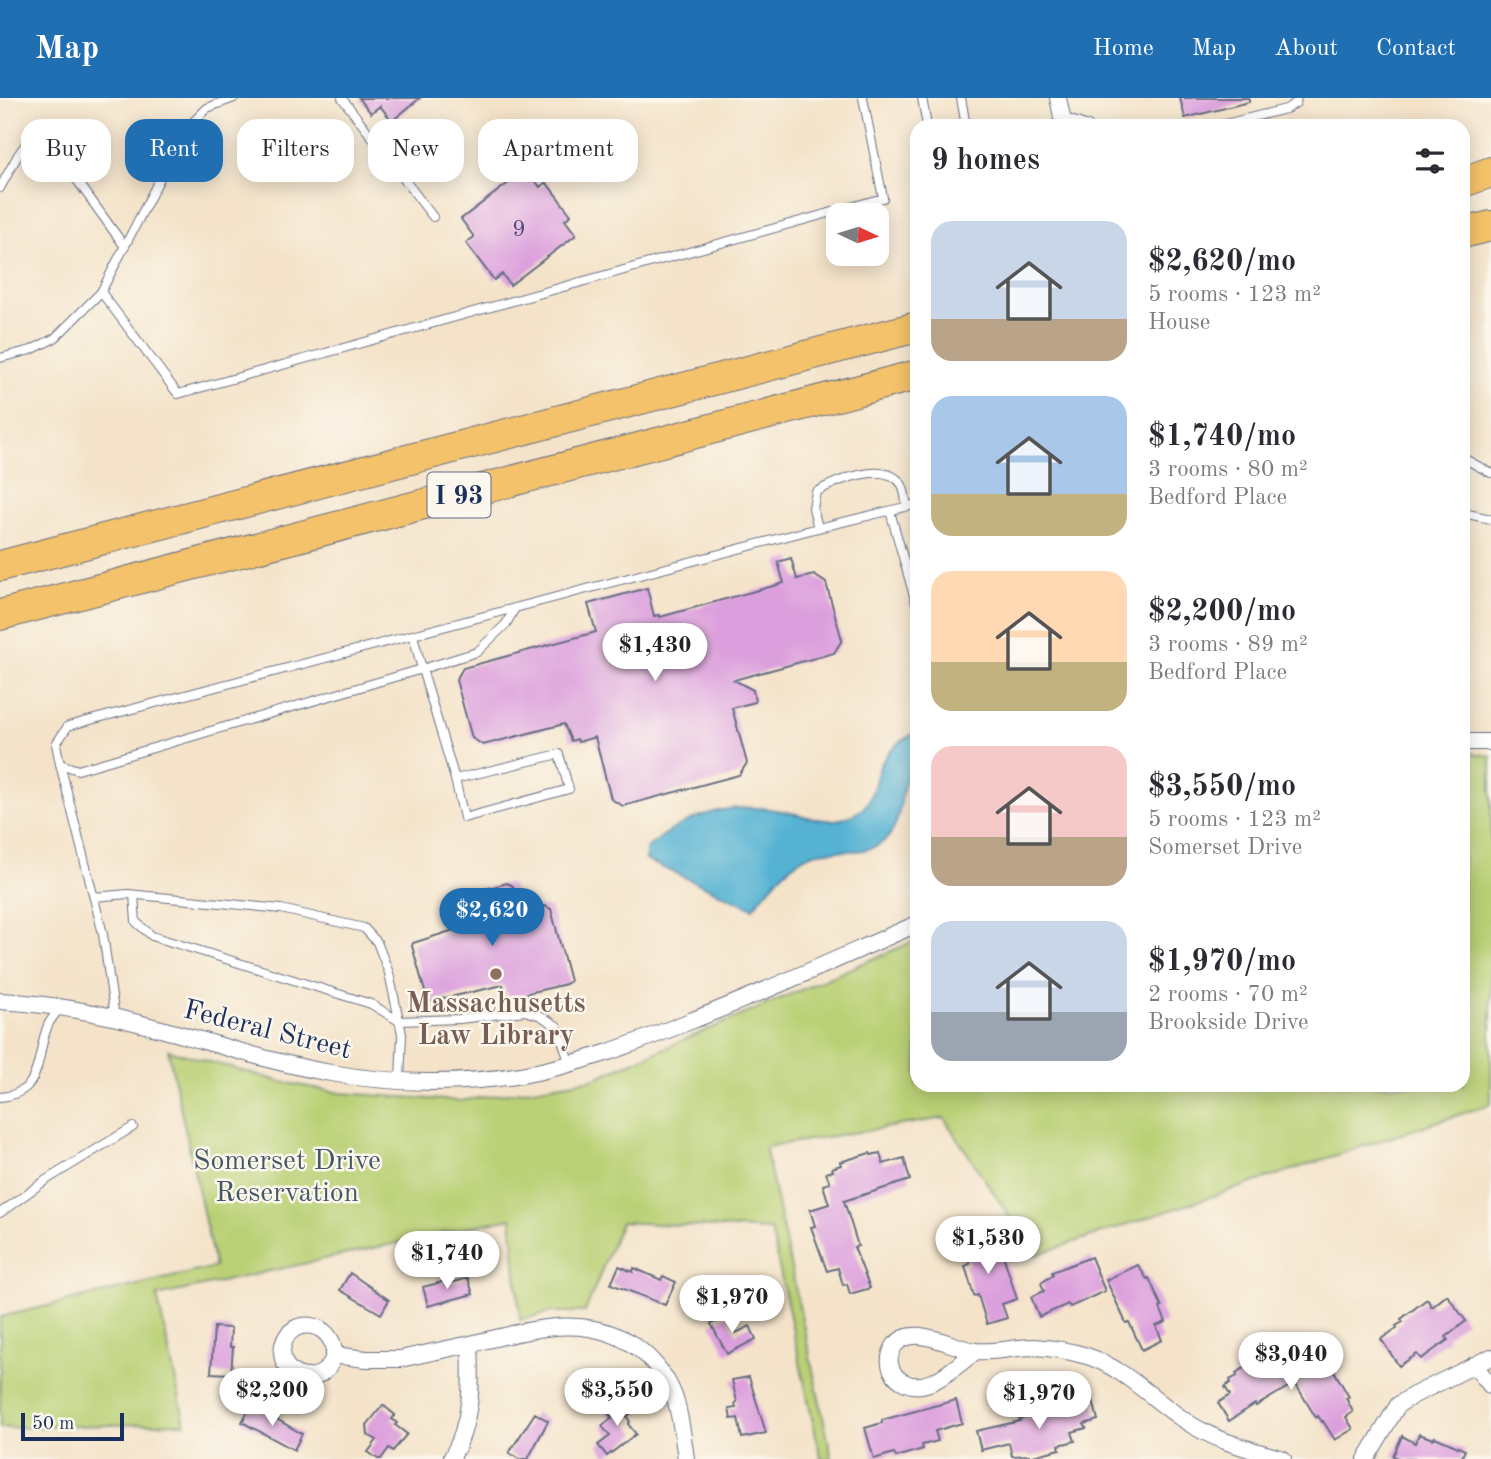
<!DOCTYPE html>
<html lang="en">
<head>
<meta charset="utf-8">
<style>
  body { margin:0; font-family:"Old Standard TT",serif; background:#f7f7f7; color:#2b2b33; height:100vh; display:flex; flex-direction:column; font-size:26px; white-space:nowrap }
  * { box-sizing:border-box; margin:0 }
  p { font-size:23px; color:#7c7c81 }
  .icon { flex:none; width:38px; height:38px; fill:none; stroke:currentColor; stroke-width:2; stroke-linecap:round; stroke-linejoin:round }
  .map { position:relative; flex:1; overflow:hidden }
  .drawer { position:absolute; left:910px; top:21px; width:560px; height:973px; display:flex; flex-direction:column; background:#fff; border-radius:21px; box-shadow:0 4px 18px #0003 }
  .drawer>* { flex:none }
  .top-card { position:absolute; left:21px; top:21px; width:665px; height:63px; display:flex; gap:14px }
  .needle { width:46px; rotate:94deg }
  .buttons { position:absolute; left:826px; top:105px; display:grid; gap:14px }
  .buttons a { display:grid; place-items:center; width:63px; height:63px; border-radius:14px; background:#fff; box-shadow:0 4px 18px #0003; font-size:35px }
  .scale { position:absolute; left:21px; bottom:18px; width:103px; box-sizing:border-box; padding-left:7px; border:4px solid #1b2f5e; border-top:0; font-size:19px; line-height:24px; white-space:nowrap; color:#1b2f5e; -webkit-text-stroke:5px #fbf7ec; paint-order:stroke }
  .price { position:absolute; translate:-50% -60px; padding:0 16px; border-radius:24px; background:#fff; color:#222; font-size:23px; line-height:46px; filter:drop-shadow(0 2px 4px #0008) }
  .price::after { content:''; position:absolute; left:50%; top:42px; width:21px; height:16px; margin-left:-10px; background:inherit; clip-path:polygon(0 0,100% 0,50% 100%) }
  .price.selected { background:#1f6fb2; color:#fff }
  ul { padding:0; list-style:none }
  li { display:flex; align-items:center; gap:21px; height:175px; padding:0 21px }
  li span { display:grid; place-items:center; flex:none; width:196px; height:140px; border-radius:21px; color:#555 }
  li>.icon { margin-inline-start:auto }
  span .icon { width:84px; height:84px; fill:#fffc; stroke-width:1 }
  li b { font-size:30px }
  h2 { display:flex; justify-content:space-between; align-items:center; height:84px; padding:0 21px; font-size:30px }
  .tag { padding:0 24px; border-radius:21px; background:#fff; box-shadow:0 4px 18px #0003; font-size:24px; line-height:63px }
  .tag.selected { background:#1f6fb2; color:#fff }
  header { display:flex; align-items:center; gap:42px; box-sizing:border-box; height:98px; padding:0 35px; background:#1f6fb2; color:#fff }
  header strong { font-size:33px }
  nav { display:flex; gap:38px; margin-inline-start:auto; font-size:24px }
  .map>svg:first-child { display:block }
  .green { fill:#bad074; stroke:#6a8069; stroke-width:2 }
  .water { fill:#55b2d3; stroke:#387098; stroke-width:2 }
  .building { fill:#dc9fdd }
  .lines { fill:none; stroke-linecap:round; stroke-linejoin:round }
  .service-casing { stroke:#676e83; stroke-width:10 }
  .minor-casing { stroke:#676e83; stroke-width:18 }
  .motorway-casing { stroke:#676e83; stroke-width:32 }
  .service { stroke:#fff; stroke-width:8 }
  .minor { stroke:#fff; stroke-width:16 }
  .motorway { stroke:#f4c26a; stroke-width:30 }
  .education-dot { fill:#8d6e63; stroke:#fbf7ec; stroke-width:2.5 }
  .labels { text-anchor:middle; stroke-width:5; stroke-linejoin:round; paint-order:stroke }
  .number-label { font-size:24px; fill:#4b4b7e }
  .shield { fill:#fbf7ec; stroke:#5e6b89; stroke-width:2 }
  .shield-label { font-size:26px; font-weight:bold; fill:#1b2f5e }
  .education-label { font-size:28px; font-weight:bold; fill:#785e54; stroke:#fbf7ec }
  .street-label { font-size:28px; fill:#1b2f5e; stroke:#fbf7ec }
  .park-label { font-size:28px; fill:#435764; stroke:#fbf7ec }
</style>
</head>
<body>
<header>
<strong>Map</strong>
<nav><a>Home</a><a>Map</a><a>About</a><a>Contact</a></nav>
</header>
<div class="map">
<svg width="1491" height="1361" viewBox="0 0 1491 1361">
  <rect width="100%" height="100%" fill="#fbf7ec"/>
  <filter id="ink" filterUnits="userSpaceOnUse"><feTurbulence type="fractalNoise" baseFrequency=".0143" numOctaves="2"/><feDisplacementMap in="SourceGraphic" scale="14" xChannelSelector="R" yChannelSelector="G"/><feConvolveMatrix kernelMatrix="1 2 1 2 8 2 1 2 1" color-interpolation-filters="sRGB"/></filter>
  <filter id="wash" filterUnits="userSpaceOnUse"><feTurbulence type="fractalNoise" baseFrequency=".00686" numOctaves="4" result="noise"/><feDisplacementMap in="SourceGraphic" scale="28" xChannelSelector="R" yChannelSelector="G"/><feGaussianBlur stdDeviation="1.57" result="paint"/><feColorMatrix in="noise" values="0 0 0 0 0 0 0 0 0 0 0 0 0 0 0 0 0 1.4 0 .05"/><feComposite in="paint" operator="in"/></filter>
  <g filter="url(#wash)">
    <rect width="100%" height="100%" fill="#f4e3c9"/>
    <path class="green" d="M1470 655 1491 658V1006L1035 1157 944 1020 765 1049 832 1361H821L771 1132 621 1124 585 1214H551L520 1222 511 1120 157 1198 185 1325 0 1330V1219L215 1169 168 952 282 984 340 995 460 1003 593 981 917 842V987H1463V656Z"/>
    <path class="water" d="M917 634V660C896 681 907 724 884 743 862 761 834 747 811 756 786 766 770 790 753 810L646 762V751C690 713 735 702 791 715 806 718 830 726 845 720 873 711 871 695 879 671 886 653 901 642 917 634Z"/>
    <g id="blocks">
      <path class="building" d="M359 0H420L392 23 380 8 371 15Z
        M1180 0H1249V4L1185 20Z
        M527 71 540 89 546 84 571 117 565 122 576 137 510 187 502 176 494 182 466 145 474 139 461 121Z
        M791 460 797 481 814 477 826 485 842 542 834 555 734 582 753 592 755 604 732 610 747 665 739 677 623 708 611 701 595 639 578 644 577 641 571 643 564 626 483 647 472 640 456 582 463 570 596 534 588 506 647 490 654 518 659 517 660 519 784 485 778 464Z
        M507 785 513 788 519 814 545 808 551 811 570 883 566 886 512 899 507 897 503 887 428 904 412 848 413 845 457 831 449 801Z
        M870 1055 871 1057 880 1055 883 1066 904 1060 910 1082 844 1103 858 1148 854 1149 870 1190 850 1196 847 1186 843 1187 838 1170 827 1173 811 1129 815 1128 810 1112 829 1106 823 1087 830 1085 826 1075 833 1073 832 1070 841 1067 840 1064Z
        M981 1133 985 1144 994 1141 1001 1157H1003L1017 1201 1002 1206 1007 1220 987 1226 978 1197 974 1198 965 1168 970 1166 961 1139Z
        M1091 1159 1105 1193 1070 1209 1068 1206 1039 1219 1031 1199 1044 1193 1041 1185 1053 1177 1052 1174Z
        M1138 1167 1147 1181 1149 1180 1162 1209 1160 1210 1166 1224 1156 1228 1162 1242 1142 1252 1129 1224 1126 1225 1106 1182Z
        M619 1168 633 1174 634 1170 661 1182 663 1178 676 1184 665 1207 611 1186Z
        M350 1175 389 1202 381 1216 340 1192Z
        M468 1180 473 1196 428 1208 423 1189 450 1182 451 1185Z
        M1447 1197 1466 1223 1446 1239 1448 1242 1421 1261 1417 1256 1399 1268 1381 1241 1397 1230 1396 1228 1403 1224 1401 1221 1427 1201 1432 1209Z
        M727 1218 736 1235 750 1228 756 1241 727 1256 711 1226Z
        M214 1229 231 1230 230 1249H233L231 1276 211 1275Z
        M1272 1256 1281 1272 1287 1268 1292 1277 1320 1260 1330 1273 1333 1271 1349 1299 1346 1300 1353 1314 1346 1319 1353 1331 1335 1342 1323 1323 1322 1324 1318 1318 1316 1320 1295 1285 1256 1308 1255 1306 1229 1323 1218 1305 1230 1297 1225 1289 1231 1284 1230 1282 1237 1278 1236 1275 1263 1259 1265 1261Z
        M749 1279 766 1335 742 1340 738 1320 731 1321 729 1311 736 1310 735 1305 737 1304 732 1282Z
        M615 1301 620 1306 622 1304 631 1315 627 1319 630 1324 628 1326 636 1336 607 1358 598 1347 610 1338 602 1328 612 1320 604 1310Z
        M956 1302 962 1325 935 1333 938 1343 922 1347 923 1351 896 1359 894 1355 874 1361 865 1330 882 1325V1322Z
        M1093 1302 1098 1322 1084 1326 1086 1330 1072 1334 1075 1343 1059 1347 1060 1351 1029 1359V1357L1012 1358 1009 1345 981 1352 976 1333 1020 1323 1019 1321 1051 1313 1052 1316 1079 1309 1078 1306Z
        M383 1307 395 1317 392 1321 397 1325 395 1327 407 1336 393 1353 389 1350 381 1361H378L368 1354 377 1342 368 1337 367 1327Z
        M250 1309 259 1314 261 1312 302 1336 294 1352 242 1324Z
        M535 1315 548 1323 528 1361H519L509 1355Z
        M1419 1336 1433 1341 1435 1339 1465 1352 1461 1361H1400L1393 1358 1402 1338 1415 1345Z"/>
    </g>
  </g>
  <g filter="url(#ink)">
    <use href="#blocks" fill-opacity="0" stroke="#676e83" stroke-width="2"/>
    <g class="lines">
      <defs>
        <path id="service" d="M342 0 433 119
          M922 0 927 28
          M961 0 966 28
          M1053 28 1062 19 1088 28
          M1217 28 1286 11 1296 5 1297 0
          M0 90 18 57 33 35 51 46 125 149
          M101 194 178 296 883 100 863 0
          M0 260 31 252 55 240 101 194 185 32 207 10 234 0
          M1463 360 1491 375
          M890 413 917 509
          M1463 415 1491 421
          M818 430 813 410 816 394C836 383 886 361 902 387 905 392 905 402 907 408
          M413 537 422 571 477 554 506 526 515 510
          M60 666 103 836 115 920
          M455 681 464 720 569 691 559 656 455 681 422 571 78 672 60 666 56 646 68 628 818 430 917 406
          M134 797 136 824 152 838 371 906 399 923 460 921 525 913 541 918 557 928 570 966
          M94 799 128 796 281 811 364 830 377 844 389 875 402 936 400 982
          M0 999C45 995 35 958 48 927 51 921 57 914 61 909
          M0 1115 46 1082 133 1029"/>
        <path id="minor" d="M1058 0 1062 19
          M1463 644H1491
          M0 903C53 906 106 916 157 930 215 945 272 965 331 975 392 986 460 987 521 977 579 967 633 946 688 924 765 894 841 859 917 826
          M976 1253C957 1267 927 1299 902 1283 896 1280 891 1273 890 1266 889 1260 891 1252 895 1247 915 1224 953 1251 976 1253 995 1255 1015 1249 1034 1249 1052 1250 1070 1253 1087 1258 1124 1270 1152 1301 1184 1322 1214 1343 1249 1351 1283 1361
          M334 1257C325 1293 275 1281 283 1247 291 1216 335 1224 334 1257L366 1261H400L470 1246
          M1474 1267 1491 1288
          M451 1361C472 1325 472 1286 470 1246 528 1233 587 1212 639 1251 654 1263 667 1280 674 1298 681 1318 683 1340 686 1361
          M1366 1361 1398 1307 1412 1298 1491 1259"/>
        <path id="motorway" d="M1463 84 1491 74
          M1463 135 1491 128
          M0 468 917 229
          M0 517 917 277"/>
      </defs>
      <use href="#service" class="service-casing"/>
      <use href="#minor" class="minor-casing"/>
      <use href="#motorway" class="motorway-casing"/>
      <use href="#service" class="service"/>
      <use href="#minor" class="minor"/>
      <use href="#motorway" class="motorway"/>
    </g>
  </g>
  <circle class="education-dot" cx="496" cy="876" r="7"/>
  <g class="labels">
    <g class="number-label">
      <text x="519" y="138">9</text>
    </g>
    <rect class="shield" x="427.5" y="374.5" width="63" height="45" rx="5"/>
    <g class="shield-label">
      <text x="459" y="406">I 93</text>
    </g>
    <g class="education-label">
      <text x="496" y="914">Massachusetts<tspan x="496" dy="32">Law Library</tspan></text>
    </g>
    <g class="street-label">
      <text transform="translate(268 930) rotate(14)" y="10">Federal Street</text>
    </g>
    <g class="park-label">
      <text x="287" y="1071">Somerset Drive<tspan x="287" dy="32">Reservation</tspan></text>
    </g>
  </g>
</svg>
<div class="buttons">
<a><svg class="needle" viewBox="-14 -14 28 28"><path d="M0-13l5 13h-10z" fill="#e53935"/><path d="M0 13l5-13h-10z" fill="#7c7c81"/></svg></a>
</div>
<div class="scale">50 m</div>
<b class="price" style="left:655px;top:585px">$1,430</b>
<b class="price selected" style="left:492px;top:850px">$2,620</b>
<b class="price" style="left:988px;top:1178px">$1,530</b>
<b class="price" style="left:447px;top:1193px">$1,740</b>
<b class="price" style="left:732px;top:1237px">$1,970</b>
<b class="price" style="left:1291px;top:1294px">$3,040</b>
<b class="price" style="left:272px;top:1330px">$2,200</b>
<b class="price" style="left:617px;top:1330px">$3,550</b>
<b class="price" style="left:1039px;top:1333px">$1,970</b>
<div class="top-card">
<a class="tag">Buy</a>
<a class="tag selected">Rent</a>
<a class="tag">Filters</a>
<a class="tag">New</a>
<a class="tag">Apartment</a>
</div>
<section class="drawer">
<h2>9 homes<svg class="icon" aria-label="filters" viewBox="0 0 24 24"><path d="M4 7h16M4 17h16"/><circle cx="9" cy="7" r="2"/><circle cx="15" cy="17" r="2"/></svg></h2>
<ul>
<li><span style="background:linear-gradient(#c9d6e8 70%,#b9a48a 0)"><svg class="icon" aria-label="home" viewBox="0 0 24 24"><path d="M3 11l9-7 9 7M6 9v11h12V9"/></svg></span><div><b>$2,620/mo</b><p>5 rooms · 123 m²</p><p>House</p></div></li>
<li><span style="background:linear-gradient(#a9c7e8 70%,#c2b280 0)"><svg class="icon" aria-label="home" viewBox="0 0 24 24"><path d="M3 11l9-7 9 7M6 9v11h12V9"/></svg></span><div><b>$1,740/mo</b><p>3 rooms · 80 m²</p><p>Bedford Place</p></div></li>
<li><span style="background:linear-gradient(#ffd9b3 65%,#c2b280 0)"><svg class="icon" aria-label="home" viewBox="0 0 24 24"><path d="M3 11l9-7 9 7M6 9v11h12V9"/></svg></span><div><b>$2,200/mo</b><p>3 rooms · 89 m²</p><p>Bedford Place</p></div></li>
<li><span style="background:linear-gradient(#f6c9c9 65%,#b9a48a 0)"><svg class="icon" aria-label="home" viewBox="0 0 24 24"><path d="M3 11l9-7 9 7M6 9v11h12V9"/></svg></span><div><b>$3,550/mo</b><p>5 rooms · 123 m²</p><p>Somerset Drive</p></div></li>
<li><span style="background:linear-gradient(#c9d6e8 65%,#9aa5b1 0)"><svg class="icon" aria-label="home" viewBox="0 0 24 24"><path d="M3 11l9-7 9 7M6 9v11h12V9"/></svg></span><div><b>$1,970/mo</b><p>2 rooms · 70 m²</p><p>Brookside Drive</p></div></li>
</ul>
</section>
</div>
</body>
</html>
